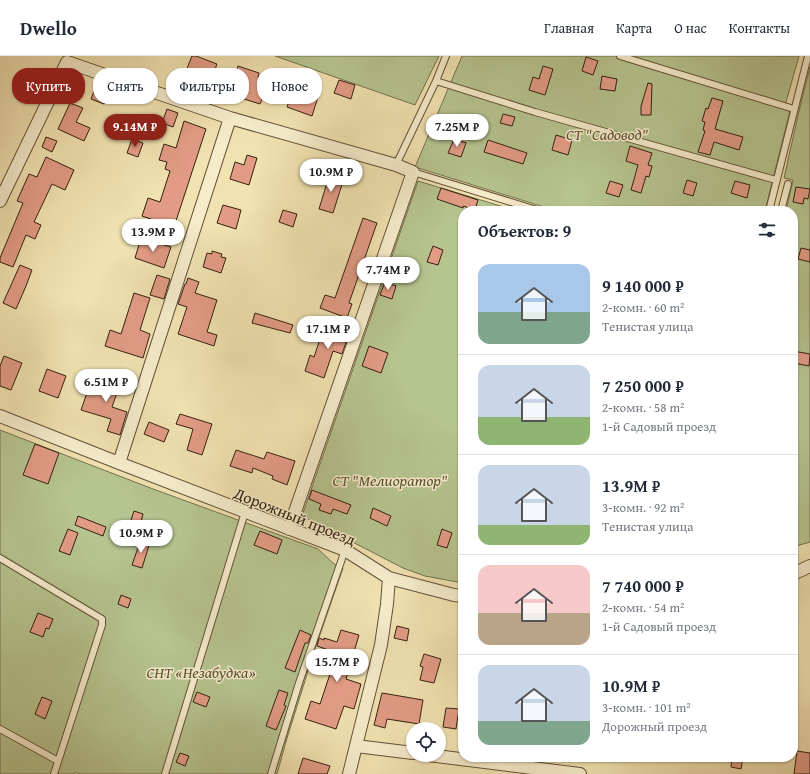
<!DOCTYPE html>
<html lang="ru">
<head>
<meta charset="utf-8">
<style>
  body { margin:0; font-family:"Gentium Book Plus",serif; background:#f2f2f3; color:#1f2937; height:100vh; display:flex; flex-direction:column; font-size:15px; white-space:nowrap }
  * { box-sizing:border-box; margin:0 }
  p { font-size:13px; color:#747a83 }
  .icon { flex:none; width:22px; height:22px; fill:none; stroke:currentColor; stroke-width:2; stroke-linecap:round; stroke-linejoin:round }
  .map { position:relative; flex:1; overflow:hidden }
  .details { position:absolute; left:458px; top:150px; width:340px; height:556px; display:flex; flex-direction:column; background:#fff; border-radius:16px; box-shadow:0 1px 3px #0004 }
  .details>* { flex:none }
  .banner { position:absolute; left:12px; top:12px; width:380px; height:36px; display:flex; gap:8px }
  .fabs { position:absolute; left:406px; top:666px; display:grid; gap:8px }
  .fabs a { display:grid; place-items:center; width:40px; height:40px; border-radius:50%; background:#fff; box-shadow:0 1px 3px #0004; font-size:20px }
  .price { position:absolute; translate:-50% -34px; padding:0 9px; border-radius:14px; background:#fff; color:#222; font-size:13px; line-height:26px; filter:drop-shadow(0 1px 2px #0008) }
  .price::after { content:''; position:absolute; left:50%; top:24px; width:12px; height:9px; margin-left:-6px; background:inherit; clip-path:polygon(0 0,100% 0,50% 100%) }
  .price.active { background:#8f2418; color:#fff }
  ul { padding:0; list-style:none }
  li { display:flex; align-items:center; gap:12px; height:100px; padding:0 20px }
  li+li { border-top:1px solid #e0e1e3 }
  li span { display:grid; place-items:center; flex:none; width:112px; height:80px; border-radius:12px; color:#555 }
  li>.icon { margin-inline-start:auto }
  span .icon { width:48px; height:48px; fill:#fffc; stroke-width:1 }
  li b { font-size:17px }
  h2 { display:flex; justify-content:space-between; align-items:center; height:48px; padding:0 20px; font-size:17px }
  .chip { padding:0 14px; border-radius:16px; background:#fff; box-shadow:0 1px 3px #0004; font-size:14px; line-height:36px }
  .chip.active { background:#8f2418; color:#fff }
  header { display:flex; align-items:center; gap:24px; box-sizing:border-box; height:56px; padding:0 20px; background:#fff; border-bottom:1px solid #e0e1e3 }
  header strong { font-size:19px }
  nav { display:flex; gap:22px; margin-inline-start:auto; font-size:14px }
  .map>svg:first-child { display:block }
  .green { fill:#b6c48f; stroke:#75724e }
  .building { fill:#e29c85; stroke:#34210e }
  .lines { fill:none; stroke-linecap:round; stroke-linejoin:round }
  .service-casing { stroke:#635137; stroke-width:8 }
  .minor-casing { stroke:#635137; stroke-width:14 }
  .service { stroke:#f6eccc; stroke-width:6 }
  .minor { stroke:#f6eccc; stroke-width:12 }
  .labels { text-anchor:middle; stroke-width:3; stroke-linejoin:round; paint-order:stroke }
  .park-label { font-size:16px; font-style:italic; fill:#5b5235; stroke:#f6eccc }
  .street-label { font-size:16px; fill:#34210e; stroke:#f6eccc }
</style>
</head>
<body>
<header>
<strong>Dwello</strong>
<nav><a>Главная</a><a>Карта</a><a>О нас</a><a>Контакты</a></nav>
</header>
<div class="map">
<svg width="810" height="718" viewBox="0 0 810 718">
  <rect width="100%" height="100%" fill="#f1e2b1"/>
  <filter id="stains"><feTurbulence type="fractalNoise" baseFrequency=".005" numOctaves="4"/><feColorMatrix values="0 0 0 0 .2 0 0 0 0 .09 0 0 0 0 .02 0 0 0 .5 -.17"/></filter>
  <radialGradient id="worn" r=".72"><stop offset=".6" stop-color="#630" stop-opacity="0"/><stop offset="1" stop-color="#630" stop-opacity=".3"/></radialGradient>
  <path class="green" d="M275 0H439L415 49Z
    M462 0H799L786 46 783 53 790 55 765 155H557L415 111Z
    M810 11V486L793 491V155H786L793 124 784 122 799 55Z
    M418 125 517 155H463V527L425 520 403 512 302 460Z
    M0 374 153 433 318 493 334 508 343 512 315 593 287 682 277 718H80L75 716 74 718H0Z"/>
  <path class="building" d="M192 0H196L217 8 207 35 194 29 196 24 188 21 186 15Z
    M586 1 598 5 593 19 582 15Z
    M238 10 259 17 258 22 293 35 294 32 318 41 312 60 287 51 289 46 264 38 260 48 228 38Z
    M543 10 553 13 545 39 529 34 533 21 539 23Z
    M602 20 617 23 615 35 600 33Z
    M339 24 355 29 351 43 334 37Z
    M648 27 652 28 651 59H641V50Z
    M96 30 109 35 104 48 91 43Z
    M712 42 723 45 715 73 743 81 739 94 714 86 710 99 698 96 705 75 703 74 705 66 702 65 706 52 708 53Z
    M70 47 83 52 76 66 90 72 84 85 58 73Z
    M167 53 178 57 173 71 162 67Z
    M503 58 515 61 512 70 500 67Z
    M184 65 206 73 174 171 142 160 148 142 160 146 170 115 165 113 167 106 159 104 164 88 176 92Z
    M441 68 450 71 446 82 437 78Z
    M556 79 572 84 568 99 552 94Z
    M46 81 57 85 52 96 42 91Z
    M132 83 143 87 138 101 127 97Z
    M454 83 466 87 461 101 448 97Z
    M488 84 527 97 523 108 484 96Z
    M630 90 652 97 648 109 652 110 649 121 646 120 641 137 631 134 638 109 626 105Z
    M247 99 257 102 249 129 230 123 235 106 244 109Z
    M46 101 74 114 65 134 52 128 34 166 41 169 35 183 26 179 13 211 0 206V202L23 147 17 145 29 118 37 121Z
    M330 117 344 122 333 157 319 153Z
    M687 124 697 127 693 140 683 137Z
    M610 125 623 129 619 141 606 137Z
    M735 125 750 129 747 142 731 137Z
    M796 131 810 133 808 143 804 142 803 148 793 146Z
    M441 132 478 144 475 154 463 150V152L437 143Z
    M223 149 241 154 236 173 217 167Z
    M283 154 297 158 293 171 279 166Z
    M363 162 377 167 349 247 352 248 347 262 320 252 325 239 335 242Z
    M141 182 171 191 164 212 135 202Z
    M433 190 443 194 438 209 427 206Z
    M801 192 810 194V206L798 203Z
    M212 195 222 198 221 201 226 202 221 217 203 211 207 197 212 198Z
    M20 209 32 214 26 230 16 253 3 247Z
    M157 219 170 223 164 243 150 239Z
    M188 222 199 226 195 237 217 244 207 276 217 279 214 290 178 278 187 251 178 248 185 228H186Z
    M385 226 396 230 392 243 380 239Z
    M134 237 150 242 140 274 150 278 143 302 105 290 110 274 121 278Z
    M255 257 293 269 290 277 252 267Z
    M339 265 352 269 342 298 333 295 324 322 305 315 310 299 314 301 322 277 333 281Z
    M369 290 388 297 381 317 362 310Z
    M793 295 810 298 809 310 793 307Z
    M4 300 22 307 11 334 0 330V310Z
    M47 313 66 320 58 342 39 335Z
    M108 318 122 322 112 351 127 356 120 379 107 375 111 363 81 354 88 334 93 336 96 325 104 328Z
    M180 358 212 368 202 399 187 394 193 373 176 368Z
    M149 366 169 374 164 386 144 378Z
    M35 388 59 397 48 428 23 419Z
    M236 394 264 403 267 396 295 405 287 429 272 423 273 420 253 412 252 417 230 410Z
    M312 434 351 449 347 458 333 453 331 458 319 454 321 448 309 443Z
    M373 452 391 460 387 470 370 462Z
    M134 455 143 458 141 466 154 471 151 480 128 473Z
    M78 460 106 471 103 480 75 469Z
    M68 473 78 477 70 499 59 495Z
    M442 473 452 477 447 492 437 489Z
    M260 475 282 484 277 498 254 489Z
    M141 483 150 486 142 512 132 509Z
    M121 539 131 543 128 552 118 548Z
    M38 557 53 563 49 573 46 572 43 581 30 576Z
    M397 570 409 573 407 585 394 582Z
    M300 574 311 579 308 587H305L295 616 285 612Z
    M341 574 359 579 346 623 361 628 354 653 344 650 336 673 305 663 311 645 320 648 337 597 317 590 319 582 324 584V582L337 586Z
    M424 598 441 603 434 627 420 624 423 611 420 610Z
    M279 634 288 637 284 649 286 650 276 674 266 670Z
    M197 636 210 641 206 651 193 646Z
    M382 637 423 644 419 668 387 663 385 672 374 669Z
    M42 641 52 645 45 663 35 658Z
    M446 652 459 653 456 673 443 671Z
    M797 695 810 697V718H794Z
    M180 697 189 700 185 710 176 706Z
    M732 701H743L741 713 731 711Z
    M303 702 330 710 327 718H298Z"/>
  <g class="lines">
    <defs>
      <path id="service" d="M620 0 794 53
        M436 25 535 56 776 124
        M396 109 436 25 446 0
        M413 116 540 155
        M769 155 808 0
        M781 155 788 128
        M0 502 102 563V569L54 718
        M0 673 58 705
        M165 718 245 456
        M271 718 299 627 345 494"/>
      <path id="minor" d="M0 145 67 6 230 62 396 109 413 116 289 473
        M0 360 119 407 345 494 389 522 387 548 381 589 349 718
        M119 407 230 62
        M793 518 810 510
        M389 522 454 539 463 540
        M356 690 413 697
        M428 699 580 718"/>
    </defs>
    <use href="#service" class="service-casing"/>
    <use href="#minor" class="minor-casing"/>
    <use href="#service" class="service"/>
    <use href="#minor" class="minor"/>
  </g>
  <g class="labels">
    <g class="park-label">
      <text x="607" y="84">СТ "Садовод"</text>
      <text x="390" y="430">СТ "Мелиоратор"</text>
      <text x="201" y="622">СНТ «Незабудка»</text>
    </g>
    <g class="street-label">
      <text transform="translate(295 460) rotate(22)" y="6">Дорожный проезд</text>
    </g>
  </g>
  <rect width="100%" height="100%" filter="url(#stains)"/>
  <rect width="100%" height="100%" fill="url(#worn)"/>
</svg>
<div class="fabs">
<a><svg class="icon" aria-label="locate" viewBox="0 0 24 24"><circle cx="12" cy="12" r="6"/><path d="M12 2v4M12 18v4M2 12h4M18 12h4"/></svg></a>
</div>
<b class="price active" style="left:135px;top:92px">9.14M ₽</b>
<b class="price" style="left:457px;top:92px">7.25M ₽</b>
<b class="price" style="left:331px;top:137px">10.9M ₽</b>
<b class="price" style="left:153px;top:197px">13.9M ₽</b>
<b class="price" style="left:388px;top:235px">7.74M ₽</b>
<b class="price" style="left:328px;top:294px">17.1M ₽</b>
<b class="price" style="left:106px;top:347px">6.51M ₽</b>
<b class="price" style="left:141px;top:498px">10.9M ₽</b>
<b class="price" style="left:337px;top:627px">15.7M ₽</b>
<div class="banner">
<a class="chip active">Купить</a>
<a class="chip">Снять</a>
<a class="chip">Фильтры</a>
<a class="chip">Новое</a>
</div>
<section class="details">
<h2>Объектов: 9<svg class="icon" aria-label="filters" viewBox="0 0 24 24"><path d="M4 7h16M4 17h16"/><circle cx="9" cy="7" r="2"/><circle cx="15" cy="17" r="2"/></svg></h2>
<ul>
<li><span style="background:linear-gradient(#a9c7e8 60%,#7fa58c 0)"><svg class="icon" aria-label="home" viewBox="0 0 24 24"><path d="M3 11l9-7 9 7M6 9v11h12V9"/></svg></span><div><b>9 140 000 ₽</b><p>2-комн. · 60 m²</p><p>Тенистая улица</p></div></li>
<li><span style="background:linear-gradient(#c9d6e8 65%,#8fb573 0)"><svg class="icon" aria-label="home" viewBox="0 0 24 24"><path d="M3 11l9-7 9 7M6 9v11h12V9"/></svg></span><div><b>7 250 000 ₽</b><p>2-комн. · 58 m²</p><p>1-й Садовый проезд</p></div></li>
<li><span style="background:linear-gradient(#c9d6e8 75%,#8fb573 0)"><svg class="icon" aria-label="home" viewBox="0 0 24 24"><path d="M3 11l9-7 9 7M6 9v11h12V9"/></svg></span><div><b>13.9M ₽</b><p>3-комн. · 92 m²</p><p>Тенистая улица</p></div></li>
<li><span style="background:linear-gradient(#f6c9c9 60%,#b9a48a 0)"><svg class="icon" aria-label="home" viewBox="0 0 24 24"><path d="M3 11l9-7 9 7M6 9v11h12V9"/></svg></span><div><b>7 740 000 ₽</b><p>2-комн. · 54 m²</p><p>1-й Садовый проезд</p></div></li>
<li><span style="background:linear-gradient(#c9d6e8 70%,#7fa58c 0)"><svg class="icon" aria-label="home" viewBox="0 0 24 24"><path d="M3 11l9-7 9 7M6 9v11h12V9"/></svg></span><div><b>10.9M ₽</b><p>3-комн. · 101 m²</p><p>Дорожный проезд</p></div></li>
</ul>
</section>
</div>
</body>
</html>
